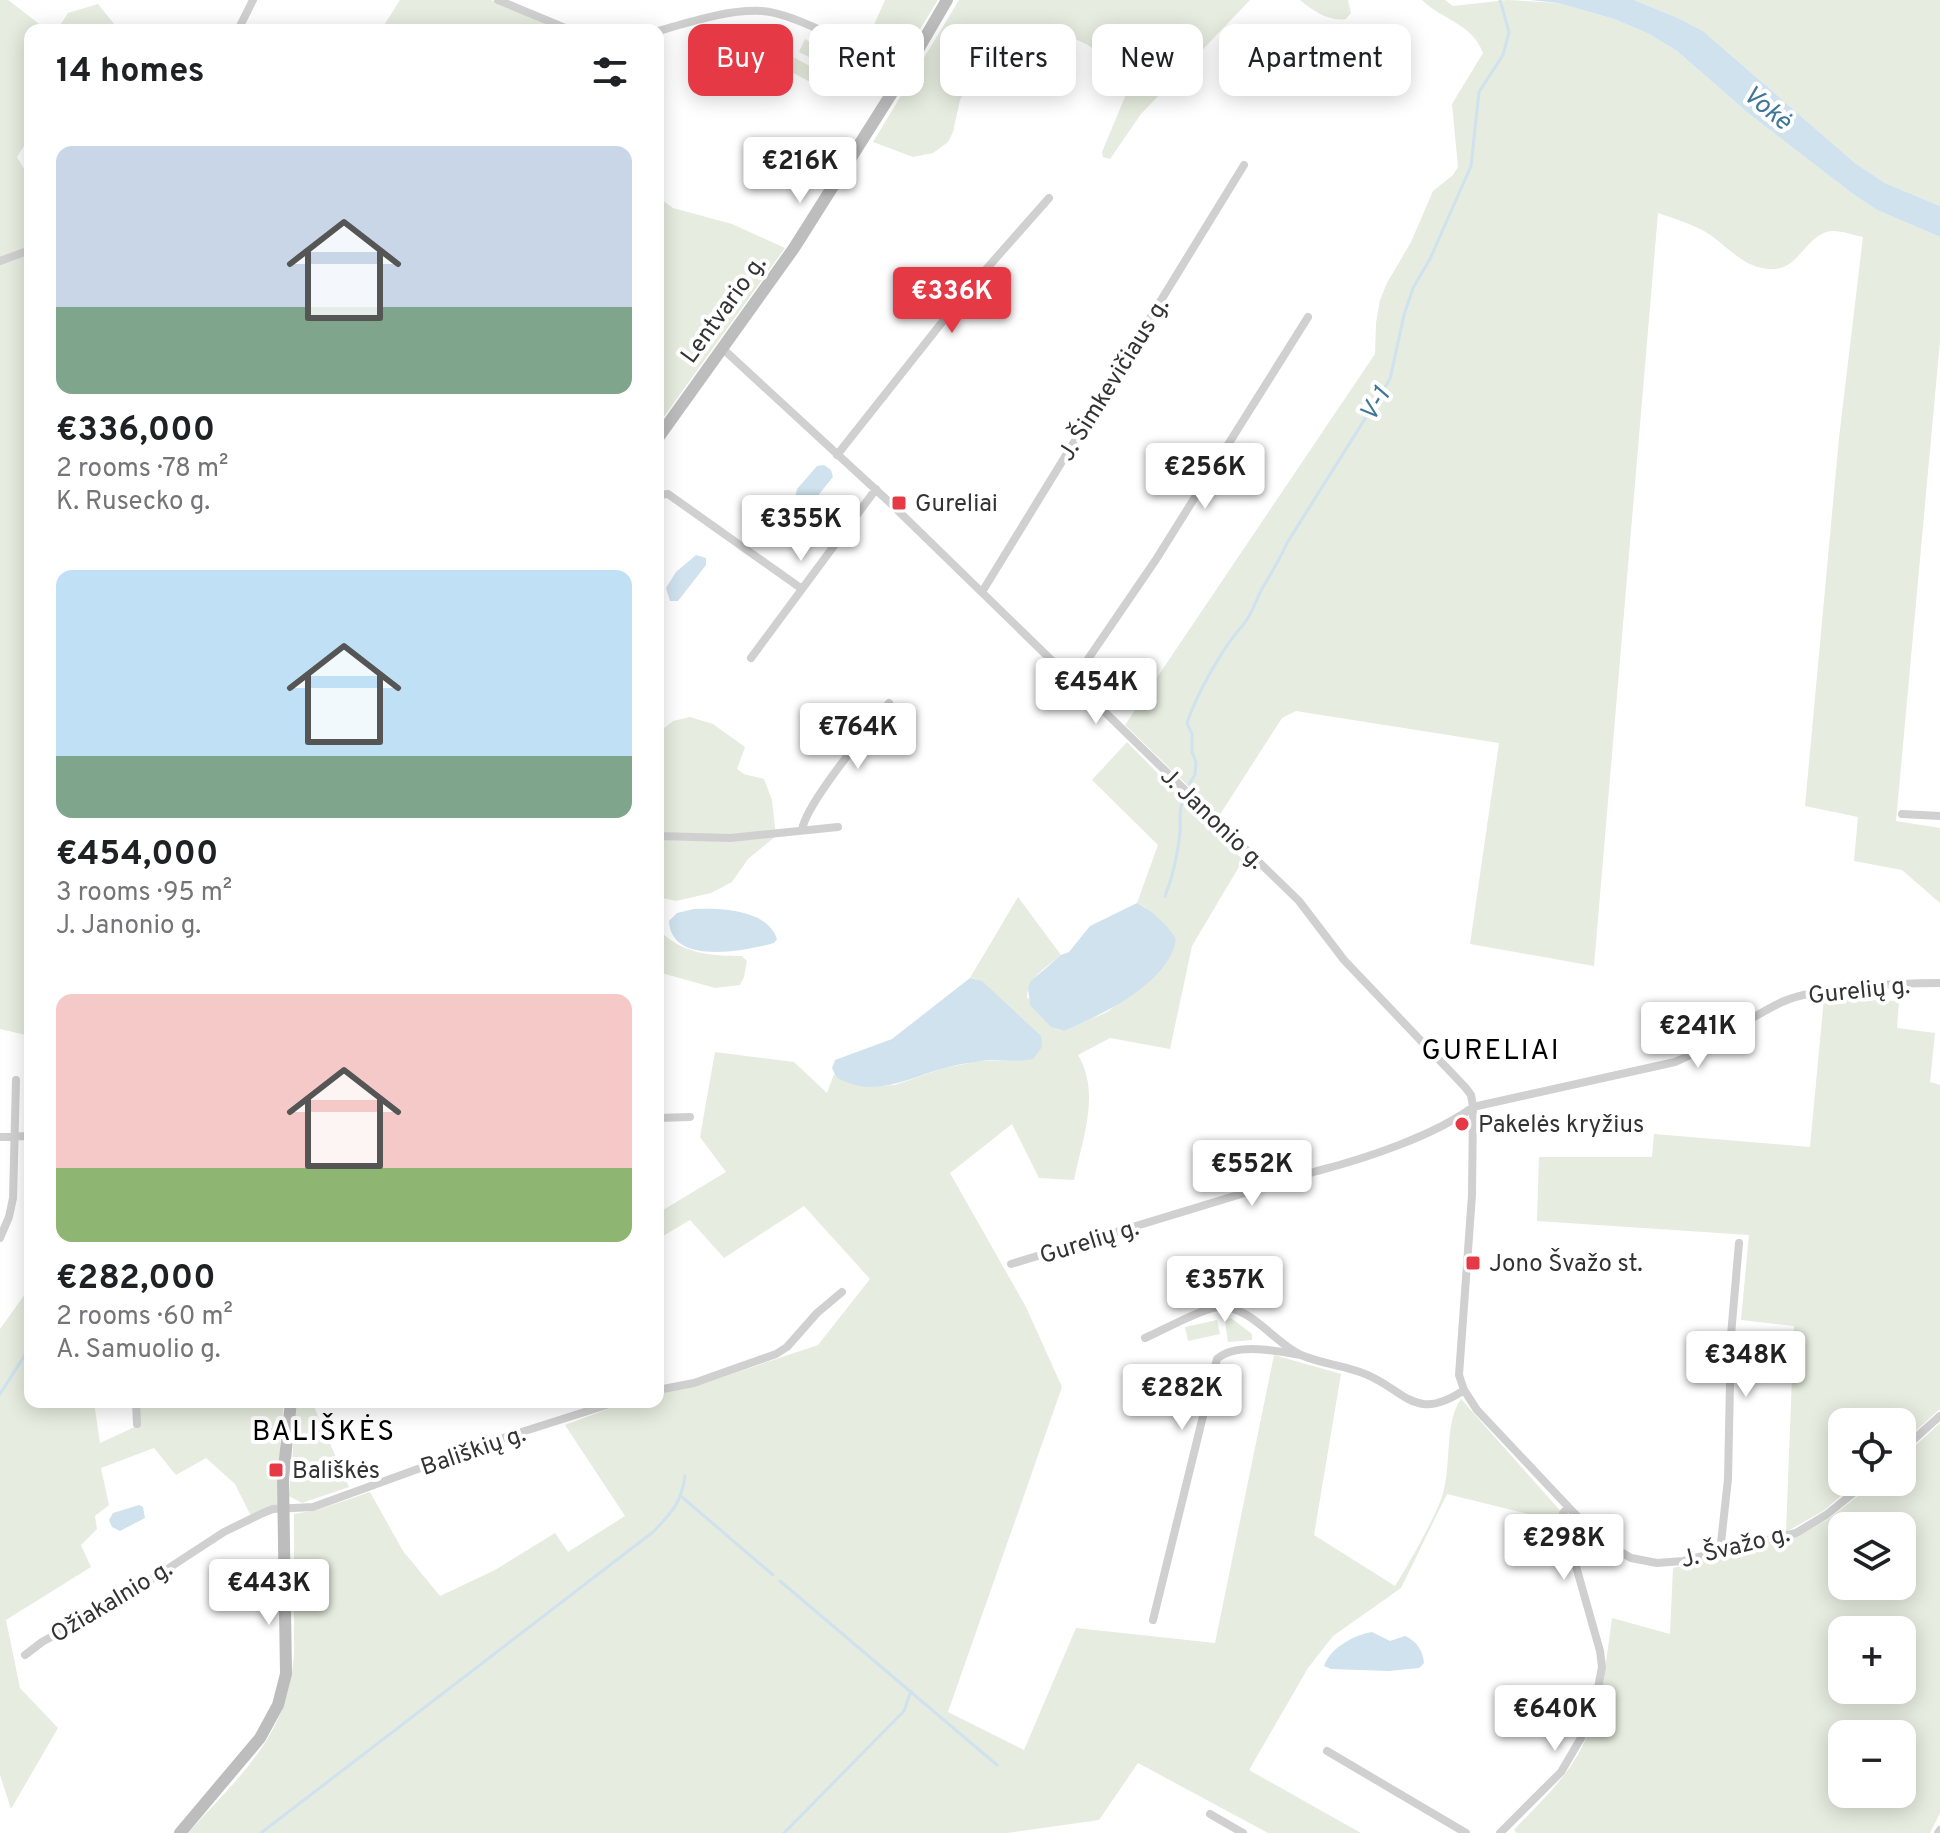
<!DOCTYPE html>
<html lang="en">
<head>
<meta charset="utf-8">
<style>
  body { margin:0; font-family:Overpass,sans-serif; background:#f6f6f6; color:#202124; height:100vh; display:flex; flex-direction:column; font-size:30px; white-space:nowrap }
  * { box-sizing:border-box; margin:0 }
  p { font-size:26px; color:#757577 }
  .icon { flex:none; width:44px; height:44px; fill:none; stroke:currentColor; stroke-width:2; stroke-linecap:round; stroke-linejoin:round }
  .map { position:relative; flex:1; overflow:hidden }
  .details { position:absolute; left:24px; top:24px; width:640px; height:1384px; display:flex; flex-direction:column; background:#fff; border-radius:16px; box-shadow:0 4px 20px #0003 }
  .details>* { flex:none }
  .banner { position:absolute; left:688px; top:24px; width:760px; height:72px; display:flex; gap:16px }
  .buttons { position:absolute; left:1828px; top:1408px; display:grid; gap:16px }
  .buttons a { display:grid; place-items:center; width:88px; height:88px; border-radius:16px; background:#fff; box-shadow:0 4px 20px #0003; font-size:40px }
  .price { position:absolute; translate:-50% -68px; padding:0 18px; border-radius:8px; background:#fff; color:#222; font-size:26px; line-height:52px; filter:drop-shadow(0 2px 4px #0008) }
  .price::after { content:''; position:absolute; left:50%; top:48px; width:24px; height:18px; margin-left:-12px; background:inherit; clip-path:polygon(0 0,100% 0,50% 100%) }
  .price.on { background:#e63946; color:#fff }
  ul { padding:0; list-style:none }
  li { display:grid; align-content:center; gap:16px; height:424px; padding:0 32px }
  li span { display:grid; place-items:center; height:248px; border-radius:16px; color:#555 }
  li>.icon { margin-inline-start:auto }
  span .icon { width:144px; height:144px; fill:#fffc; stroke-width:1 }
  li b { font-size:34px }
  h2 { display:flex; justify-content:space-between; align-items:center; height:96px; padding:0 32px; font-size:34px }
  .chip { padding:0 28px; border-radius:16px; background:#fff; box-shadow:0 4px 20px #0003; font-size:28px; line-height:72px }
  .chip.on { background:#e63946; color:#fff }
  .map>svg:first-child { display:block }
  .green { fill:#e6ecdf; fill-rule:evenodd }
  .water { fill:#cfe2ee }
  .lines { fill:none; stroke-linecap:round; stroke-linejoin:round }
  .stream { stroke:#cfe2ee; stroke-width:3 }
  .street { stroke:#d0d0d0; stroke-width:8 }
  .secondary { stroke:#bdbdbd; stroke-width:12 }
  .poi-dot { fill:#e63946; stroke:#fff; stroke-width:3 }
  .labels { text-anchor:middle; stroke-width:8; stroke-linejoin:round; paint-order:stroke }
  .street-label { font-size:24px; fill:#333; stroke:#fff }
  .poi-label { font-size:24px; fill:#333; stroke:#fff; text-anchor:start }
  .water-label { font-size:26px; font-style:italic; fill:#3f7597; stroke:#fff }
  .quarter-label { font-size:28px; letter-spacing:2px; fill:#000; stroke:#fff }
</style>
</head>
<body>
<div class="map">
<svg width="1940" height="1833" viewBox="0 0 1940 1833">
  <rect width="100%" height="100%" fill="#fff"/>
  <path class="green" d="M0 0H8L47 30H30V136L17 157 30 179V1036L0 1029Z
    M400 0H491L558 30H381Z
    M885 0H938L908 49 873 27Z
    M959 0H1250L1141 114 1110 159 1103 157 1102 152 1127 92 1125 83 1112 63 1088 45 1073 38 1058 42 1038 56 1026 60 991 55 981 60 960 100 953 132 948 142 933 153 913 157 873 142Z
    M1300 0H1348L1351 13 1346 19C1330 22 1313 11 1300 0Z
    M1422 0H1445L1453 6 1507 0 1558 3 1614 19 1649 34 1677 51 1748 113 1853 194 1877 210 1940 237V341L1896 821 1940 828V903L1902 870 1854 861 1858 817 1805 806 1839 438 1863 237C1854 235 1842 231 1833 231 1807 232 1800 269 1773 269 1743 270 1727 244 1704 231 1691 224 1673 218 1658 213L1594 966 1470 944 1499 743 1296 711 1282 718 1219 816 1125 725 1375 354 1376 323 1380 300 1387 283 1411 242 1433 191 1453 175 1458 167 1452 104 1483 53C1472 23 1442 20 1422 0Z
    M1634 0H1940V206L1885 183 1855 163 1703 31 1678 18Z
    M98 4 119 30H57L68 13Z
    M805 39 823 49 817 61 799 52Z
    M793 57 819 71 812 83 786 69Z
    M658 197 673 208 732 224 785 248 658 425Z
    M690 717 713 724 745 747 737 769 744 774 764 779 772 800 776 836 748 859 732 882 711 893 676 901 658 897V733L673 721Z
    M1127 742 1243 860 1192 946 1170 1049 1110 1038 1078 1055C1101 1093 1082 1140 1074 1180L1039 1178 1012 1124 950 1173 1026 1307 1062 1387 948 1712 1024 1750 1076 1628 1215 1643 1274 1355 1341 1374 1314 1535 1395 1586C1409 1564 1433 1521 1442 1497 1452 1467 1444 1422 1461 1399L1573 1525 1447 1494 1401 1588 1333 1636 1308 1668 1249 1770 1361 1833H1268L1138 1763 1099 1820 1007 1833H188C240 1775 288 1737 294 1654V1514L317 1510 370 1492 403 1551 440 1596 495 1570 555 1533 568 1552 625 1516 565 1425 627 1402H658V1394L696 1386 818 1345 870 1279 804 1206 724 1258 690 1220 658 1239V1213L726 1172 700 1137 715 1052 794 1062 827 1093 834 1074 836 1077 874 1086 895 1085 944 1068 980 1061 1025 1060 976 979 970 978 1018 897 1061 955C1047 967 1028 977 1027 997 1038 1010 1047 1029 1064 1031L1107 1012 1145 984 1158 973 1176 939 1145 907 1137 903 1158 845 1092 780Z
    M658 929C682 954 709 956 742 956L747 961 744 977 740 985 715 988 658 972Z
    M1824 998 1899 1001 1897 1028 1935 1033 1930 1082 1940 1085V1409L1902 1443V1422H1842V1482H1857L1823 1511 1786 1532 1794 1326 1741 1320 1749 1235 1537 1221 1539 1157H1652L1654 1134 1810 1147Z
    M30 1287V1402H94L100 1443 139 1425 138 1402H284L280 1439V1504L251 1516 235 1484 206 1458 176 1475 154 1448 101 1468 109 1505 95 1516 97 1529 81 1545 91 1567 6 1620 20 1688 58 1728 11 1809 0 1775V1329Z
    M1231 1318 1252 1334V1340L1228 1342 1225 1321Z
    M1217 1320 1220 1334 1188 1341 1185 1327Z
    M297 1402H312L349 1487 302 1503 289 1496Z
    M1940 1423V1813L1930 1833H1517L1514 1830C1537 1805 1565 1780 1581 1749 1602 1710 1606 1661 1612 1618L1670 1634 1673 1568 1793 1538 1827 1520 1876 1482H1902V1458ZM1842 1526H1902V1586H1842ZM1842 1630H1902V1690H1842ZM1842 1734H1902V1794H1842Z"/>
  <path class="water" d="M1530 0H1634L1678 18 1703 31 1855 163 1885 183 1940 206V237L1877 210 1853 194 1748 113 1677 51 1649 34 1614 19 1558 3Z
    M824 465 831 470 833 477 811 504 802 506 795 498 797 489 817 466Z
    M796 511 802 518 798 524 782 536 773 534 771 530 782 517Z
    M696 555 706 558V565L678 601H670L666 588 676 572Z
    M1137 903C1151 910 1168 925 1176 939 1169 984 1101 1015 1064 1031L1051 1027 1030 1005 1028 988 1031 981 1061 955 1069 952 1090 926Z
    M694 909C721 908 767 909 777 939L774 943C747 950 671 967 669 921L677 913Z
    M970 978 982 981 1041 1036 1042 1047 1033 1059C1014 1063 995 1058 976 1062 966 1063 955 1065 945 1068 910 1077 874 1100 836 1077L832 1068 835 1060 892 1039Z
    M139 1505 143 1507 145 1518 120 1531 112 1527 109 1520 113 1513Z
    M1372 1632 1390 1641 1405 1636C1417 1641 1423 1651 1424 1663L1419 1668 1389 1671 1331 1669 1324 1666C1330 1648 1354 1635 1372 1632Z"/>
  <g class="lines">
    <path class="stream" d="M1189 784 1195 775 1196 762 1192 752V734L1187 723C1197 693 1223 647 1243 625 1252 615 1256 599 1263 587 1272 572 1280 559 1287 543L1390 379 1404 315 1413 288 1430 259 1471 166 1479 92 1503 55 1509 32 1500 0
      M1165 896C1173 876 1178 853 1180 832 1181 820 1178 812 1183 800
      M0 1394 30 1347
      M682 1497 773 1575
      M780 1581 997 1765
      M261 1833 653 1532C672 1512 681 1504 685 1476
      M784 1833 904 1711 911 1691"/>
    <path class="street" d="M498 0 570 30
      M238 30 253 0
      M658 31C690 22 729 9 762 11 800 14 871 56 902 77
      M0 261 30 250
      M722 348 887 500 1299 901 1344 960 1465 1087 1471 1095 1473 1107 1472 1195 1459 1375 1464 1390 1477 1410 1574 1513 1604 1542 1631 1558 1657 1563 1683 1561 1796 1533 1826 1515 1867 1482
      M837 455 966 292 1049 198
      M658 495 668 494 802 589
      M982 592 1244 165
      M751 658 876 489
      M1073 681 1155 561 1308 317
      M1902 814 1940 816
      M802 830C806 803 869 729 889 703
      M658 836 730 838 838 827
      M658 1118 690 1117
      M0 1137 30 1136
      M0 1238 9 1217 13 1198 16 1080
      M1011 1264 1317 1171C1364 1159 1434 1136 1473 1107L1675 1062C1714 1046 1745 1019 1782 1002 1817 986 1900 983 1940 983
      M1145 1338C1161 1331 1203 1308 1218 1307 1251 1305 1274 1343 1301 1355 1319 1363 1341 1365 1360 1372 1403 1386 1413 1425 1464 1390
      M658 1390 694 1383 776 1354 787 1347 817 1313 842 1292
      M136 1402 137 1424
      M1902 1450 1940 1416
      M1720 1552 1728 1479 1731 1335 1739 1243
      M1153 1620 1217 1359C1236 1342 1277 1351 1300 1355
      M25 1655 42 1642 129 1594 224 1532 263 1513 273 1509 313 1507 506 1437 616 1402
      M1327 1751 1466 1833
      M1210 1814 1243 1833
      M1500 1833 1561 1772 1581 1738 1596 1699 1602 1667 1600 1651 1564 1524 1563 1513 1568 1507
      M1938 1833 1940 1830"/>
    <path class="secondary" d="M658 438 794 248 902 77 947 0
      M180 1833 260 1738 278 1705 286 1674 283 1478 291 1402"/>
  </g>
  <g class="poi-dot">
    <rect x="891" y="495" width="16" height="16" rx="4"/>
    <circle cx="1462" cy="1124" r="8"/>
    <rect x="1465" y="1255" width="16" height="16" rx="4"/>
    <rect x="268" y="1462" width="16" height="16" rx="4"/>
  </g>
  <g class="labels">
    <g class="street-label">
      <text transform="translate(723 309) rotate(-54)" y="8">Lentvario g.</text>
      <text transform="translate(1113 379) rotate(-58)" y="8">J. Šimkevičiaus g.</text>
      <text transform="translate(1213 818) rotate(44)" y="8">J. Janonio g.</text>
      <text transform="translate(1859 990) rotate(-6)" y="8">Gurelių g.</text>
      <text transform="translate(1089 1241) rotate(-17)" y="8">Gurelių g.</text>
      <text transform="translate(473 1450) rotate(-19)" y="8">Bališkių g.</text>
      <text transform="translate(1735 1546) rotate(-14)" y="8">J. Švažo g.</text>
      <text transform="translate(111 1601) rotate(-31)" y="8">Ožiakalnio g.</text>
    </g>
    <g class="poi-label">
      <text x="915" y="511">Gureliai</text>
      <text x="1478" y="1132">Pakelės kryžius</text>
      <text x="1489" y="1271">Jono Švažo st.</text>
      <text x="292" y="1478">Bališkės</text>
    </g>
    <g class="water-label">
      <text transform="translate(1768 107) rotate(39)" y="9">Vokė</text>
      <text transform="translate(1374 404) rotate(-59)" y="9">V-1</text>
    </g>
    <g class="quarter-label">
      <text x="1491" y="1059">GURELIAI</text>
      <text x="324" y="1440">BALIŠKĖS</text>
    </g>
  </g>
</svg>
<div class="buttons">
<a><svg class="icon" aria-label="locate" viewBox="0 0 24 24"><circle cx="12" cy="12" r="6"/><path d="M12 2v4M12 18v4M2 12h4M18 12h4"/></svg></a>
<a><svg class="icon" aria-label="layers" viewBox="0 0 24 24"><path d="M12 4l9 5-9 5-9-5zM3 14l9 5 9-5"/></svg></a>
<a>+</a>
<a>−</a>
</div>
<b class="price" style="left:800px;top:205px">€216K</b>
<b class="price on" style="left:952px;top:335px">€336K</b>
<b class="price" style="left:1205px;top:511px">€256K</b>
<b class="price" style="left:801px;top:563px">€355K</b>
<b class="price" style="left:1096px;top:726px">€454K</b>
<b class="price" style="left:858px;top:771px">€764K</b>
<b class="price" style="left:1698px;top:1070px">€241K</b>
<b class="price" style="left:1252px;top:1208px">€552K</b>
<b class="price" style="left:1225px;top:1324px">€357K</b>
<b class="price" style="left:1746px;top:1399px">€348K</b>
<b class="price" style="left:1182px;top:1432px">€282K</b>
<b class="price" style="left:1564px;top:1582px">€298K</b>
<b class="price" style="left:269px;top:1627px">€443K</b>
<b class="price" style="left:1555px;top:1753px">€640K</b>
<div class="banner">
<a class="chip on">Buy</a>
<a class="chip">Rent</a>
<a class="chip">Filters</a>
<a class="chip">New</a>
<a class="chip">Apartment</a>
</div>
<section class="details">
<h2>14 homes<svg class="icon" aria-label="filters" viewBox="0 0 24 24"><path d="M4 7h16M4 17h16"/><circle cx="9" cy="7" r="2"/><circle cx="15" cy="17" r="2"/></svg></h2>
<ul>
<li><span style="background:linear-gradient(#c9d6e8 65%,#7fa58c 0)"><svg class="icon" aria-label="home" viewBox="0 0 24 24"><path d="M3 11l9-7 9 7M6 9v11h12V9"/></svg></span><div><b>€336,000</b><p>2 rooms · 78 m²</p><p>K. Rusecko g.</p></div></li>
<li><span style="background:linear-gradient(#bfe0f5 75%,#7fa58c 0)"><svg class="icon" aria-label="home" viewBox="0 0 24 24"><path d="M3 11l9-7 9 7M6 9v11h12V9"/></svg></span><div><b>€454,000</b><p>3 rooms · 95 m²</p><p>J. Janonio g.</p></div></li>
<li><span style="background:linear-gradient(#f6c9c9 70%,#8fb573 0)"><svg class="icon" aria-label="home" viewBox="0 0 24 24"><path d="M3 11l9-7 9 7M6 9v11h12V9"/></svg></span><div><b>€282,000</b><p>2 rooms · 60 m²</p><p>A. Samuolio g.</p></div></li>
</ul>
</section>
</div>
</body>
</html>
